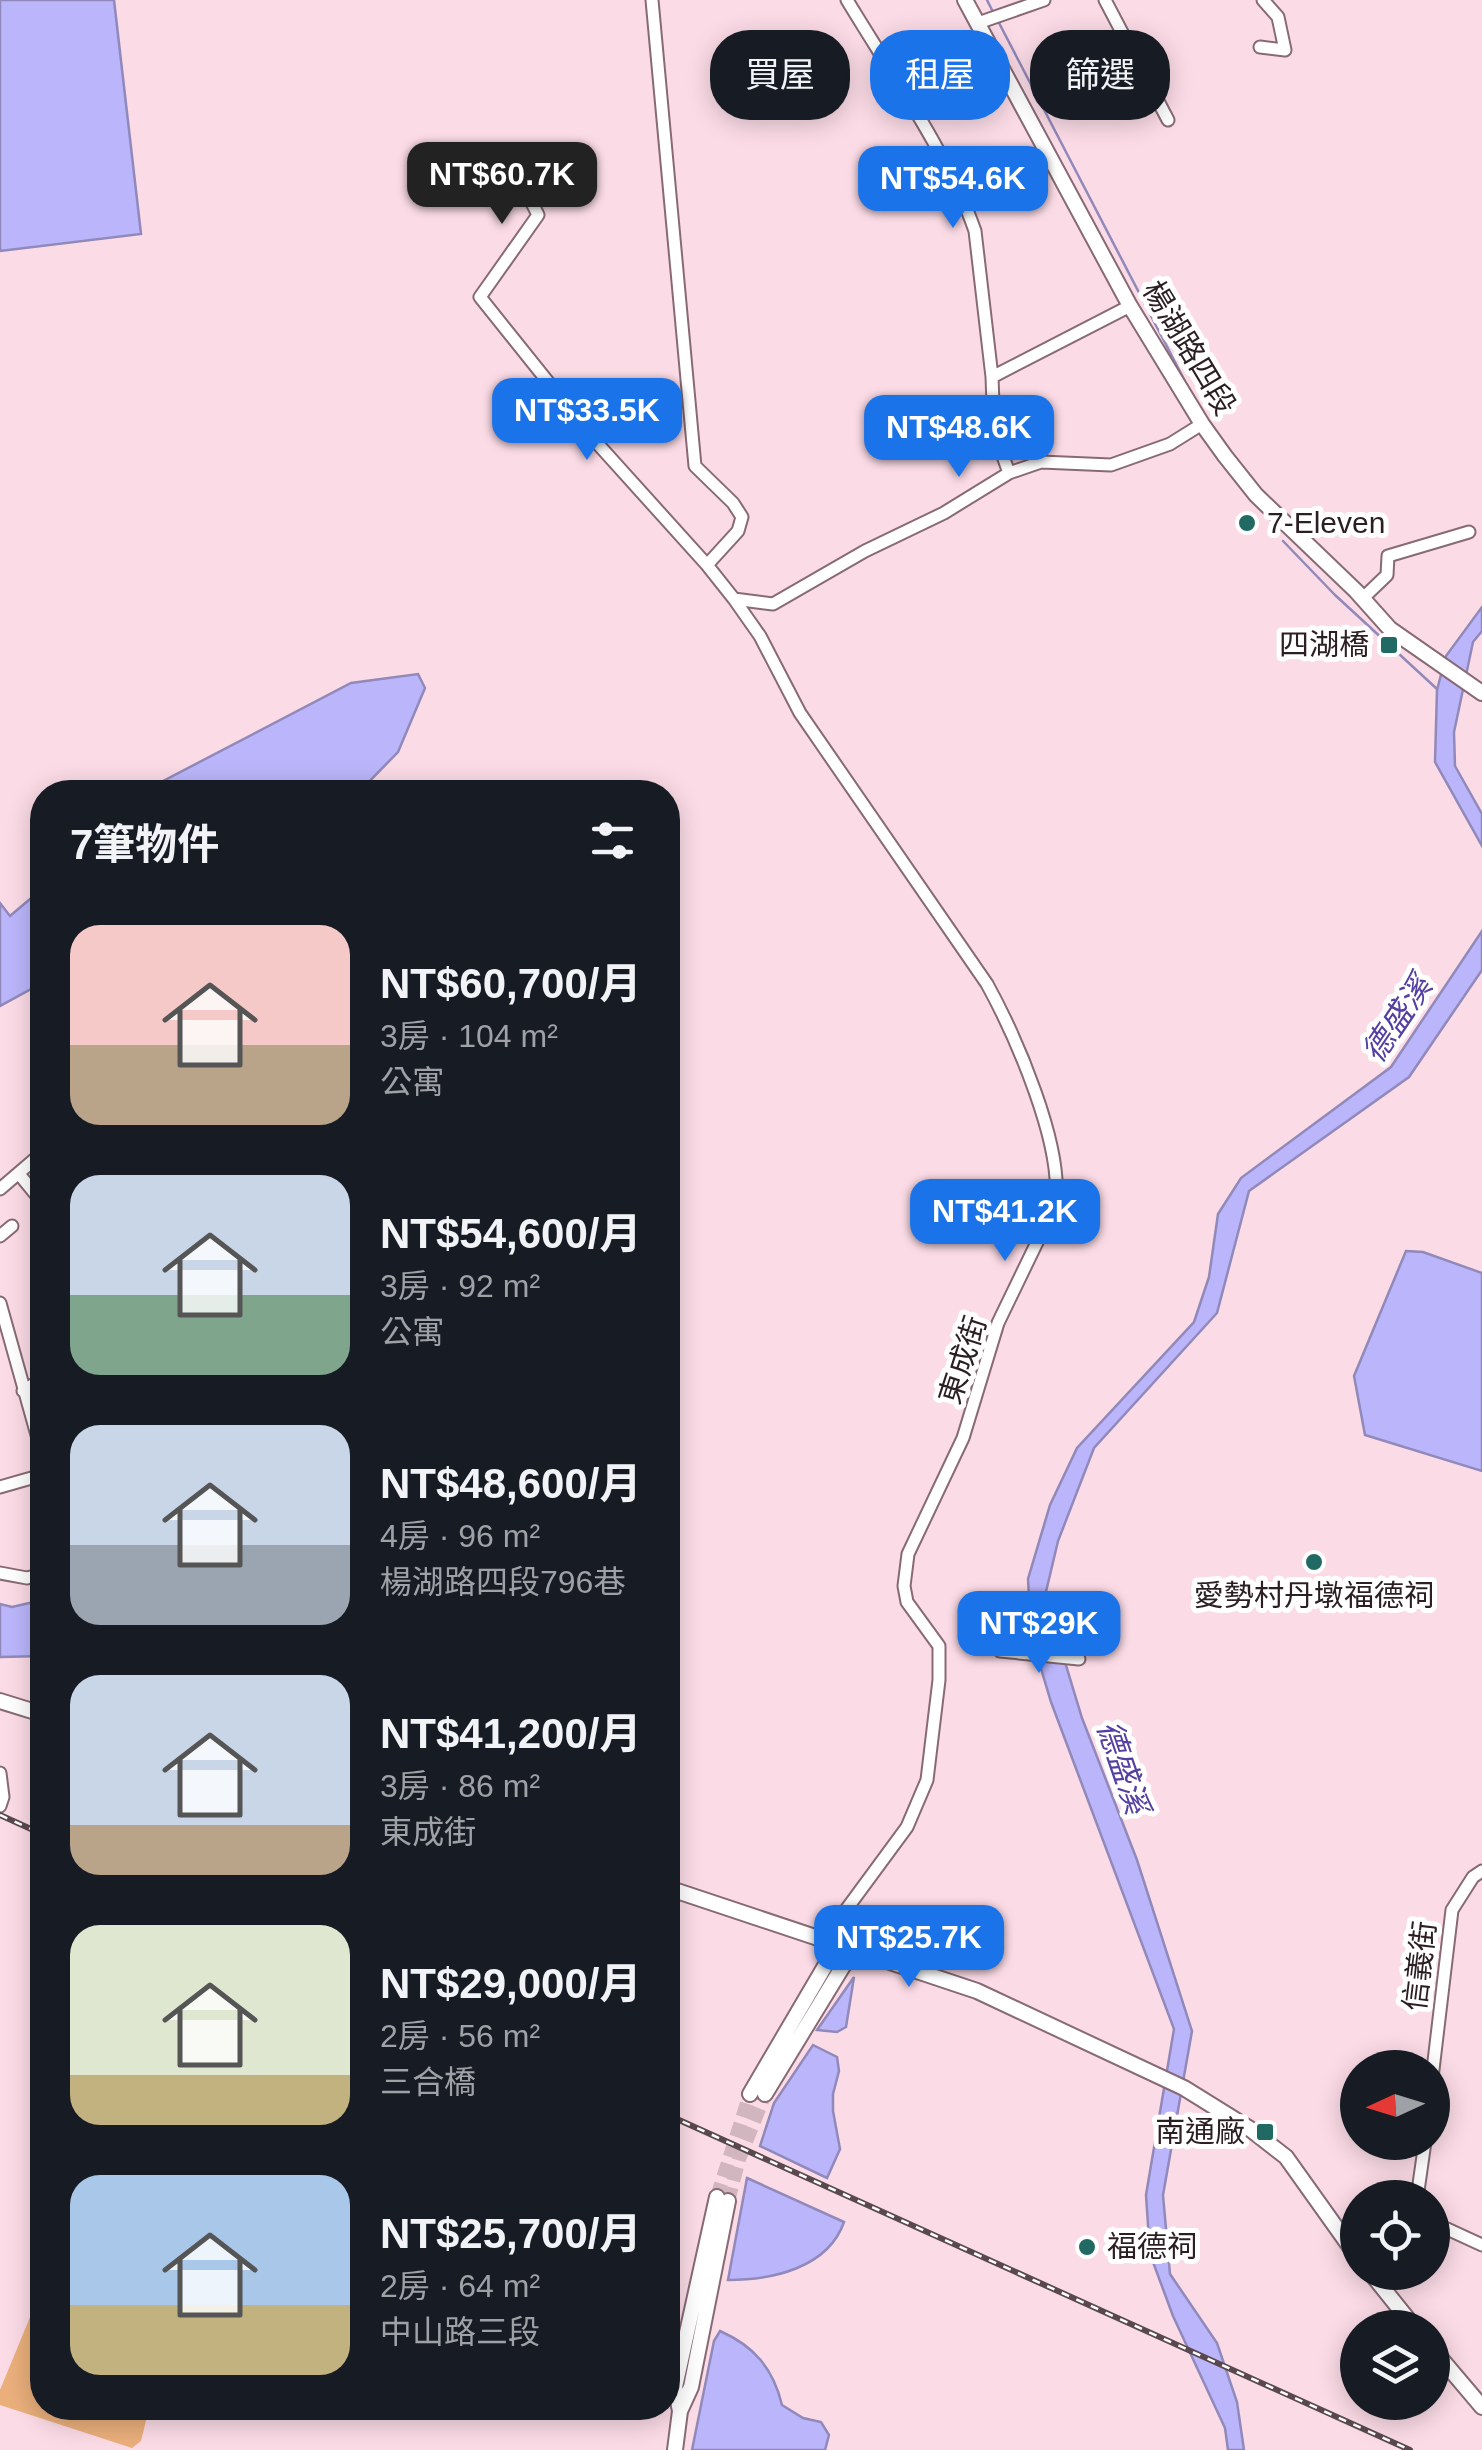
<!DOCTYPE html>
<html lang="zh-TW">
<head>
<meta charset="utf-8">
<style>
  body { margin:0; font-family:Arial,"Noto Sans TC",sans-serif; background:#242831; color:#f1f3f6; height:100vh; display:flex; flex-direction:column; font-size:38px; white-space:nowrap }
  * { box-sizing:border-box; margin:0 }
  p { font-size:32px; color:#9ea1a6 }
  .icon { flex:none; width:55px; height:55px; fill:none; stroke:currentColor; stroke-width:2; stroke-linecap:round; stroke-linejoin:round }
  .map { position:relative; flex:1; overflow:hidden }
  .panel { position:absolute; left:30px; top:780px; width:650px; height:1640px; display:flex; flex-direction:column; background:#171b24; border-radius:40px; box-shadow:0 5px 25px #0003 }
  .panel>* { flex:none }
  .banner { position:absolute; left:710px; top:30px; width:620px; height:90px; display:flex; gap:20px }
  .needle { width:65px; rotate:266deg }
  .fabs { position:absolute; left:1340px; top:2050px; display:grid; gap:20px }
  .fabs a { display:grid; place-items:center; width:110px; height:110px; border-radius:50%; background:#171b24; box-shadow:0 5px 25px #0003; font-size:50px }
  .price { position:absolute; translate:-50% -85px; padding:0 22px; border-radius:20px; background:#1a73e8; color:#fff; font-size:32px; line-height:65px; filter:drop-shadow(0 2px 5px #0008) }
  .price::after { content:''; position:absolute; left:50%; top:60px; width:30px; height:22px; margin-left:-15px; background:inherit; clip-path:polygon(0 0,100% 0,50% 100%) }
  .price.on { background:#222; color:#fff }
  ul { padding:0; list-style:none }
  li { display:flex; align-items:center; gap:30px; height:250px; padding:0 40px }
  li span { display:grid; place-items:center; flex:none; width:280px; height:200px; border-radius:30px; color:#555 }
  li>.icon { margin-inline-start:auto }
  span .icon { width:120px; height:120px; fill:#fffc; stroke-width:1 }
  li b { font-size:42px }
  h2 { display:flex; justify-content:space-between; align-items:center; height:120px; padding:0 40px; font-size:42px }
  .tag { padding:0 35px; border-radius:40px; background:#171b24; box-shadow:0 5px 25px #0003; font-size:35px; line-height:90px }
  .tag.on { background:#1a73e8; color:#fff }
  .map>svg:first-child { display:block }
  .green { fill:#eaaf7b }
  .water { fill:#bbb6fb; stroke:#9089ba; stroke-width:2.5 }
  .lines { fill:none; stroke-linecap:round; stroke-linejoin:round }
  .stream { stroke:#9089ba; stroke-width:2.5 }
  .tertiary-tunnel { stroke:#d1b5bf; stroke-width:14; stroke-dasharray:14 7; stroke-linecap:butt }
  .minor-casing { stroke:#876a75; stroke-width:15 }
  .tertiary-casing { stroke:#876a75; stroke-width:18 }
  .minor { stroke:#fff; stroke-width:11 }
  .tertiary { stroke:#fff; stroke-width:14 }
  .rail-casing { stroke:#59494e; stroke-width:6 }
  .rail { stroke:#fff; stroke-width:2.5; stroke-dasharray:8; stroke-linecap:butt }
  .poi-dot { fill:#206a63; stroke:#fff; stroke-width:4 }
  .labels { text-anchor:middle; stroke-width:10; stroke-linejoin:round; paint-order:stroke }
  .street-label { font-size:30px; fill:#2b1f23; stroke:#fff }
  .poi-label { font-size:30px; fill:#2b1f23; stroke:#fff; text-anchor:start }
  .water-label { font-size:32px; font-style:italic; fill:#5340a2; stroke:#fff }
</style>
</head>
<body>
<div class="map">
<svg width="1482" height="2450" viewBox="0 0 1482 2450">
  <rect width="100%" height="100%" fill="#fbdbe6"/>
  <path class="green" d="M42 2288V2408H149L141 2441 132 2448 0 2405V2390Z"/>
  <path class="water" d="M0 0H114L141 234 0 251Z
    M1482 607V631L1473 642 1454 732 1455 766 1482 814V846L1435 762 1437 690 1446 656Z
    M418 674 425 688 398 752 359 792H142L351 683Z
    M42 889V983L0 1006V903L10 916Z
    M1482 931V970L1409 1077 1249 1191 1217 1313 1094 1448 1058 1541 1045 1596 1082 1718 1137 1860 1192 2031 1163 2195 1170 2274 1217 2343 1237 2402 1244 2450H1228L1225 2428 1173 2316 1150 2254 1146 2195 1174 2029 1051 1702 1031 1635 1028 1579 1050 1505 1077 1448 1194 1322 1209 1277 1218 1214 1241 1178 1391 1067Z
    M1406 1251 1423 1252 1482 1273V1471L1365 1435 1354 1376Z
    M42 1600V1656L0 1657V1604L12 1607Z
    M854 1977 846 2027 837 2032 817 2030Z
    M813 2045 837 2057 839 2071 833 2094V2111L840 2149 827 2178 760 2146 774 2103Z
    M747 2178 844 2222C828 2268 772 2280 728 2280Z
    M720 2331C754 2346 773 2368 782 2405L803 2418 821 2422 829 2435 825 2450H692L714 2341Z"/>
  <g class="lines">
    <path class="stream" d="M987 0 993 12
      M997 19 1189 389
      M1283 541 1335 595 1437 689"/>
    <path class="tertiary-tunnel" d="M717 2197 750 2094
      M728 2201 739 2159 765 2094"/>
    <defs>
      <path id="minor" d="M652 0 695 466 733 503 742 517 738 531 707 565
        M847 0C889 70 949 155 975 231L992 377 994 431 1009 473
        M1105 0 1168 120
        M978 23 1044 0
        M1260 47 1285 50 1278 17 1263 0
        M509 156 538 215 480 297 597 443 707 565 734 599 760 636 800 713 987 984C1015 1035 1065 1148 1055 1205L998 1323 963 1438 908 1554 904 1586 907 1602 939 1646V1680L927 1780 907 1827 840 1918 836 1935 838 1944
        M952 177 998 156
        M992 377 1130 306
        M734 599 773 604 865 551 944 513 1009 473 1041 462 1111 465 1170 444 1202 424
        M1362 599 1387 575 1388 556 1469 532
        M19 1174 42 1202
        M0 1189 42 1153
        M0 1236 12 1226
        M0 1303 42 1453
        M23 1391 42 1379
        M0 1487 42 1475
        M0 1573 27 1578 42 1574
        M1000 1651 1079 1659
        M0 1773 3 1797 0 1806
        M1432 2078 1452 1910 1473 1877 1482 1871
        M1417 2198 1425 2142
        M1432 2222 1482 2245"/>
      <path id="tertiary" d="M965 0 1130 306 1202 424 1225 456 1256 495 1356 591 1390 629 1482 693
        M0 1701 42 1714
        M668 1888 977 1991 1184 2088 1250 2129 1286 2157 1358 2258
        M750 2094 838 1944
        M765 2094 843 1966 857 1950
        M1370 2272 1415 2328
        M1432 2348 1482 2407
        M680 2411 675 2387 717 2197
        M675 2450 680 2411 691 2387 728 2201"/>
    </defs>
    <use href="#minor" class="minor-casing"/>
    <use href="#tertiary" class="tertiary-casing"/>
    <use href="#minor" class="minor"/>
    <use href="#tertiary" class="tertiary"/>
    <defs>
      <path id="rail" d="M0 1815 42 1834
        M668 2115 1410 2450"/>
    </defs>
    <use href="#rail" class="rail-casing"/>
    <use href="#rail" class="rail"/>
  </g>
  <g class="poi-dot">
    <circle cx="1247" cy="523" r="10"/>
    <rect x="1379" y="635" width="20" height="20" rx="5"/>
    <circle cx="1314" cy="1562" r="10"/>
    <rect x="1255" y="2122" width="20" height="20" rx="5"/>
    <circle cx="1087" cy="2247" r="10"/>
  </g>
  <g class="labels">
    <g class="street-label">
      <text transform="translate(1189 348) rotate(59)" y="10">楊湖路四段</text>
      <text transform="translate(963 1360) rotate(-72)" y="10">東成街</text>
      <text transform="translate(1420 1966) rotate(-83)" y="10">信義街</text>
    </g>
    <g class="poi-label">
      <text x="1267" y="533">7-Eleven</text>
      <text x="1369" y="655" text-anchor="end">四湖橋</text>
      <text x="1314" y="1606" text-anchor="middle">愛勢村丹墩福德祠</text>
      <text x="1245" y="2142" text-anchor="end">南通廠</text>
      <text x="1107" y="2257">福德祠</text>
    </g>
    <g class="water-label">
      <text transform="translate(1397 1019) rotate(-56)" y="11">德盛溪</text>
      <text transform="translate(1123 1767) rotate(71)" y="11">德盛溪</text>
    </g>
  </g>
</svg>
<div class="fabs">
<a><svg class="needle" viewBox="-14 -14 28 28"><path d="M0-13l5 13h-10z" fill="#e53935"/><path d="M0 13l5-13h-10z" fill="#9ea1a6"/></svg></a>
<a><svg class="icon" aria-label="locate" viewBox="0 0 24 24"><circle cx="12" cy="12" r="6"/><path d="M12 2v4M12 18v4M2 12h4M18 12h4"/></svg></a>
<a><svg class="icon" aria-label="layers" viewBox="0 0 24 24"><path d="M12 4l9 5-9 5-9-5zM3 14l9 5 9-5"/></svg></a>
</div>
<b class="price on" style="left:502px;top:227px">NT$60.7K</b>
<b class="price" style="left:953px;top:231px">NT$54.6K</b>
<b class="price" style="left:587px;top:463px">NT$33.5K</b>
<b class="price" style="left:959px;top:480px">NT$48.6K</b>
<b class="price" style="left:1005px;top:1264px">NT$41.2K</b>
<b class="price" style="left:1039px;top:1676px">NT$29K</b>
<b class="price" style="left:909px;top:1990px">NT$25.7K</b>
<div class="banner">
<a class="tag">買屋</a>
<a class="tag on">租屋</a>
<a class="tag">篩選</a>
</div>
<section class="panel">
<h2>7筆物件<svg class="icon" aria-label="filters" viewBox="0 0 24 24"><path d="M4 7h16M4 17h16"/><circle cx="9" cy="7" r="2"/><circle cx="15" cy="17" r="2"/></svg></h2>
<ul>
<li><span style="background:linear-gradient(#f6c9c9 60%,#b9a48a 0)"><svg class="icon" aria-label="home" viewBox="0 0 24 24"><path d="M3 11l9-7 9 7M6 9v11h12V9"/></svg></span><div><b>NT$60,700/月</b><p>3房 · 104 m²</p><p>公寓</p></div></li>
<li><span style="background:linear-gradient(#c9d6e8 60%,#7fa58c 0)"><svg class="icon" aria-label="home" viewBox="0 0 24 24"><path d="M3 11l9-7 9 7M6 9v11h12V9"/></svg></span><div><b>NT$54,600/月</b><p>3房 · 92 m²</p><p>公寓</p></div></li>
<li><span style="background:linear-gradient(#c9d6e8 60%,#9aa5b1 0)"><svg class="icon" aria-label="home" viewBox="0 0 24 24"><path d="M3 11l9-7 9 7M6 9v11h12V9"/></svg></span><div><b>NT$48,600/月</b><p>4房 · 96 m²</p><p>楊湖路四段796巷</p></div></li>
<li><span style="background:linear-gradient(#c9d6e8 75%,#b9a48a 0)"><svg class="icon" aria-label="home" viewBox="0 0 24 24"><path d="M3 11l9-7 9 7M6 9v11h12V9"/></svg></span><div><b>NT$41,200/月</b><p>3房 · 86 m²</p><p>東成街</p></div></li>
<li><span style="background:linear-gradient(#dfe7d0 75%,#c2b280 0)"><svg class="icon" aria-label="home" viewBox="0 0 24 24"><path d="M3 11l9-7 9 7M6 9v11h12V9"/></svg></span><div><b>NT$29,000/月</b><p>2房 · 56 m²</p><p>三合橋</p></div></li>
<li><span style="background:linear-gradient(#a9c7e8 65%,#c2b280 0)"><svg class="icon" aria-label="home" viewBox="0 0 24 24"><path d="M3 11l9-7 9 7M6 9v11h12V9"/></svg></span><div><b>NT$25,700/月</b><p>2房 · 64 m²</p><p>中山路三段</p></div></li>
</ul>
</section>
</div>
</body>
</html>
